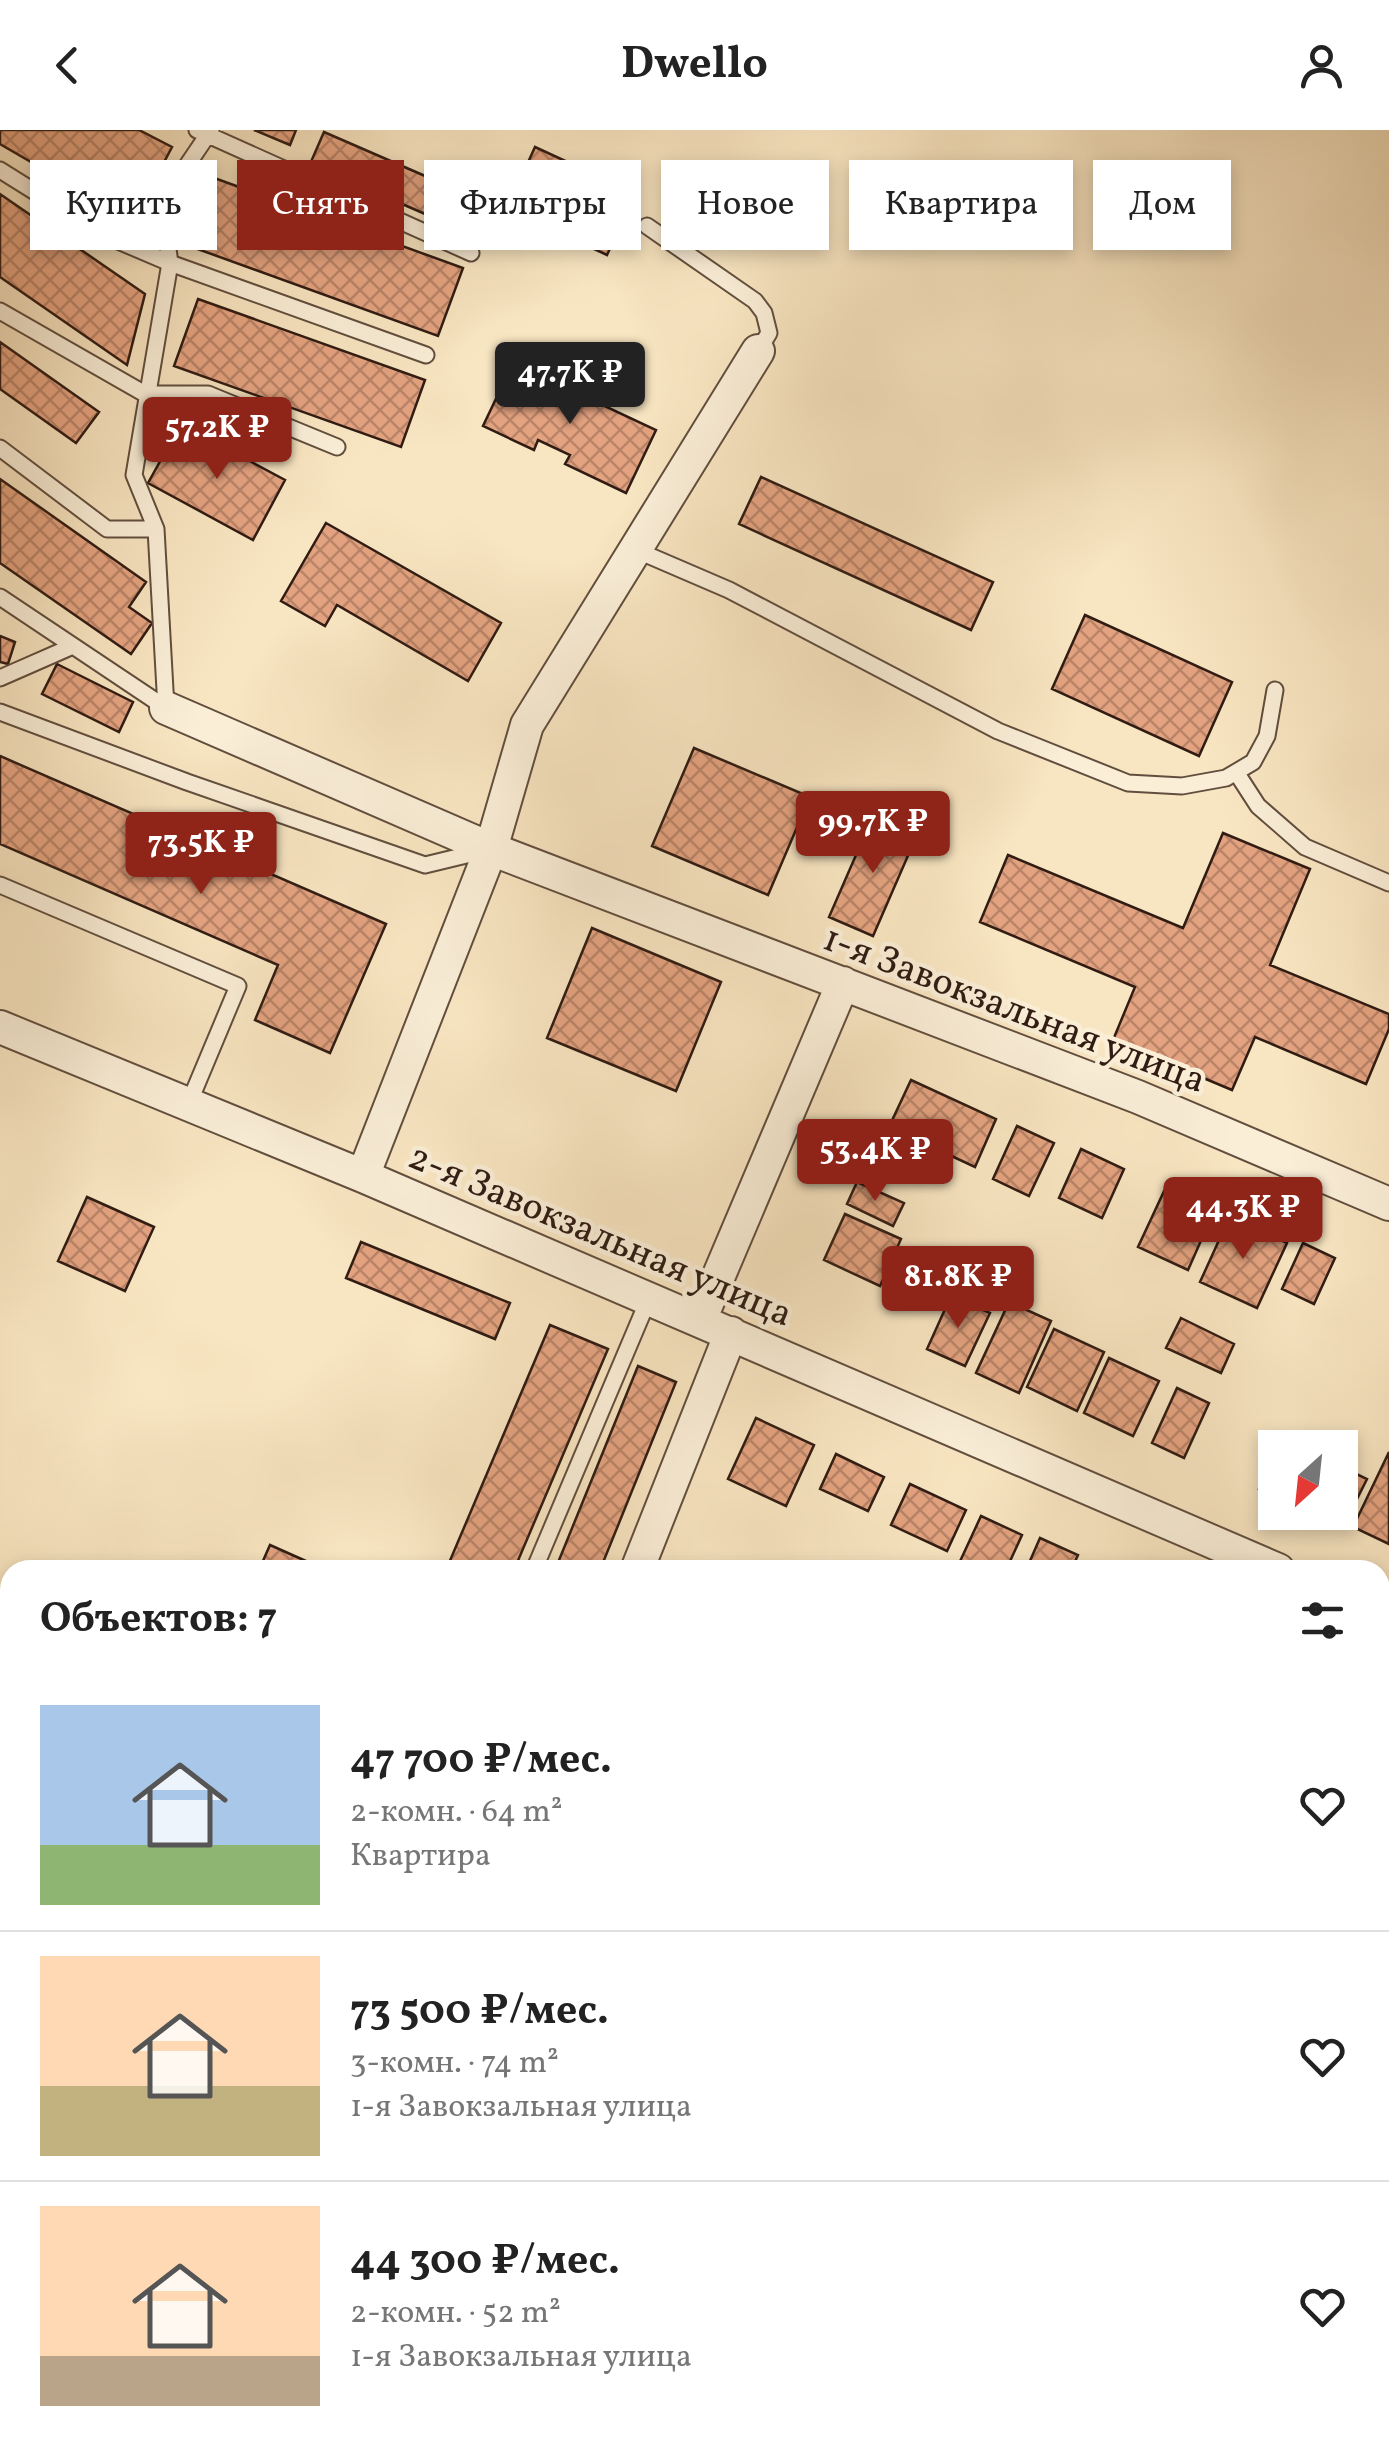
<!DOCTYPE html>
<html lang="ru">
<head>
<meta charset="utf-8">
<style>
  body { margin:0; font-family:Vollkorn,serif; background:#f6f6f6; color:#222; height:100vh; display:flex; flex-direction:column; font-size:38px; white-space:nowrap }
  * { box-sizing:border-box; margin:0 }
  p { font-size:32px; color:#767676 }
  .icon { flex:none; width:55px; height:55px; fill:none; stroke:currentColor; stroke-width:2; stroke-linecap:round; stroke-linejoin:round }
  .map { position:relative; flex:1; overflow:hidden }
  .drawer { position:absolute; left:0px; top:1430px; width:1390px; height:890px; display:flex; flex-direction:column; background:#fff; border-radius:30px 30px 0 0; box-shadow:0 5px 15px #0003 }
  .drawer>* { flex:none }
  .banner { position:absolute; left:30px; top:30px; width:1330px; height:90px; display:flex; gap:20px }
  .needle { width:65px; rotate:207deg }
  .tools { position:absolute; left:1258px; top:1300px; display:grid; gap:20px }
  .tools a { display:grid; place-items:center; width:100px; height:100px; border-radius:0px; background:#fff; box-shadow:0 5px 15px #0003; font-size:50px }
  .price { position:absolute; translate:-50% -85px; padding:0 22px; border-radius:10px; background:#8f2418; color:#fff; font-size:32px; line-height:65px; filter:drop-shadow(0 2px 5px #0008) }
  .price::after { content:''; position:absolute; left:50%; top:60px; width:30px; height:22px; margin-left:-15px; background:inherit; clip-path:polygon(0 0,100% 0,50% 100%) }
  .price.current { background:#222; color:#fff }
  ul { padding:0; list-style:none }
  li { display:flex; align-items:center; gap:30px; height:250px; padding:0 40px }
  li+li { border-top:2px solid #e0e0e0 }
  li span { display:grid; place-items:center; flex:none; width:280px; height:200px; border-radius:0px; color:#555 }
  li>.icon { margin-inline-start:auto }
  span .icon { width:120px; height:120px; fill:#fffc; stroke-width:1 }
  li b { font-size:42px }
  h2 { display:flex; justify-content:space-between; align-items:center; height:120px; padding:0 40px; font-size:42px }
  .tag { padding:0 35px; border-radius:0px; background:#fff; box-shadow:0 5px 15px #0003; font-size:35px; line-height:90px }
  .tag.current { background:#8f2418; color:#fff }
  header { display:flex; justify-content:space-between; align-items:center; height:130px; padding:0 40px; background:#fff; font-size:45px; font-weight:700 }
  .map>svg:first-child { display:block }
  .grass { fill:url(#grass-tufts); stroke:#797052; stroke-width:2.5 }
  .building { fill:url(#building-cross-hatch); stroke:#301c13; stroke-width:2.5 }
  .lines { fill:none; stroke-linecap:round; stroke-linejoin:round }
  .service-casing { stroke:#624e3e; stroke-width:19 }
  .minor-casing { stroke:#624e3e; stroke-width:36 }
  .service { stroke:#faeed7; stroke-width:15 }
  .minor { stroke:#faeed7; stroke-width:32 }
  .labels { text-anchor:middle; stroke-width:9; stroke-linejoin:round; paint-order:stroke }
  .street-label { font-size:38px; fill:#301c13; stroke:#faeed7 }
</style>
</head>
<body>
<header><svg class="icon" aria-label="back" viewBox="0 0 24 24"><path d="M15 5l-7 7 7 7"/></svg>Dwello<svg class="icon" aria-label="person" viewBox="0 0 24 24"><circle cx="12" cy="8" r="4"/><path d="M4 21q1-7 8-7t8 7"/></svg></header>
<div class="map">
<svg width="1389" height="2320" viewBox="0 0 1389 2320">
  <defs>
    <pattern id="grass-tufts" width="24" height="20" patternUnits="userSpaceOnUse" patternTransform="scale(2.5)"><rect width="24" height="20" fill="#c2c390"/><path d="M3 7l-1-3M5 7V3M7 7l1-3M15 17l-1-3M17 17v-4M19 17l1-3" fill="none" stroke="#a7a77b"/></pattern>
    <pattern id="building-cross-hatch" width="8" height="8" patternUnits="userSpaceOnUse" patternTransform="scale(2.5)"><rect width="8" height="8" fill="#e4a380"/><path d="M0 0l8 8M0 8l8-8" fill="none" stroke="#b98468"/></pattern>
  </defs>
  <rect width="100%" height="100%" fill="#f8e5c1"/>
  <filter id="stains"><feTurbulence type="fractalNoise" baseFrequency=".002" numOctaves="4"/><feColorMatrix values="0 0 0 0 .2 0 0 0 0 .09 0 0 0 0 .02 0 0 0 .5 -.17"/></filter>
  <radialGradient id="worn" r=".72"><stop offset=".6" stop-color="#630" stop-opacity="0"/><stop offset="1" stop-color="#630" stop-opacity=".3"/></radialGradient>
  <path class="grass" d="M0 2050 10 2054V2196L0 2177Z"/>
  <path class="building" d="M0 0H139L172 17 133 91 0 14Z
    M254 0H296L290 15Z
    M324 2 478 69 485 54 505 63 485 110 310 34Z
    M535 17 635 63 607 125 507 79Z
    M206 45 463 138 438 206 181 113Z
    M0 64 145 164 127 235 0 147Z
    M198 169 425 250 401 317 174 236Z
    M0 212 99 282 76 313 0 259Z
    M513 233 656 300 626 363 565 334 570 325 538 310 534 320 483 296Z
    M181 294 285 350 253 410 148 353Z
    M761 347 993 452 971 500 739 394Z
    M0 349 146 452 129 477 152 493 131 524 0 433Z
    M326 393 501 493 468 551 337 475 325 496 281 471Z
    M1085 485 1232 552 1199 626 1052 559Z
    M0 506 15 512 8 534 0 532Z
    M57 534 133 572 119 602 42 564Z
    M694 618 810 667 768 765 652 716Z
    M0 626 386 794 330 923 255 890 278 835 0 714Z
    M873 686 917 705 873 806 829 787Z
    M1223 703 1310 739 1270 835 1389 884V899L1366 954 1255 907 1232 960 1113 910 1135 857 980 792 1008 725 1183 798Z
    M592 798 721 852 676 961 547 908Z
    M911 950 996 989 975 1037 889 997Z
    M1017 996 1054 1013 1029 1066 993 1049Z
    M1081 1019 1124 1039 1102 1088 1059 1068Z
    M857 1052 904 1073 893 1096 847 1074Z
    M1166 1057 1215 1079 1188 1140 1138 1117Z
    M87 1067 154 1097 125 1161 58 1131Z
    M845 1084 901 1109 880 1156 824 1130Z
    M1230 1086 1287 1113 1257 1178 1200 1152Z
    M361 1112 510 1173 495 1209 346 1148Z
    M1303 1113 1335 1128 1314 1174 1282 1159Z
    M951 1166 990 1183 965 1236 927 1219Z
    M1009 1172 1051 1191 1019 1263 976 1243Z
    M1181 1188 1234 1214 1221 1243 1166 1218Z
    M550 1195 608 1219 514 1440H446Z
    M1054 1199 1104 1222 1077 1281 1027 1257Z
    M1109 1228 1159 1251 1133 1306 1084 1283Z
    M638 1236 676 1252 600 1440H555Z
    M1177 1258 1209 1273 1184 1328 1152 1313Z
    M756 1288 814 1315 786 1376 728 1349Z
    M1389 1322V1414L1353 1397Z
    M836 1324 884 1347 868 1381 820 1359Z
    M1275 1328V1367L1259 1359Z
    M1340 1336 1367 1349 1343 1397 1315 1384 1340 1382Z
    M910 1354 966 1380 947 1421 891 1395Z
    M981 1386 1022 1405 1006 1440H956Z
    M1040 1408 1078 1425 1071 1440H1026Z
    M270 1415 326 1440H259Z
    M0 1492 10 1496V1583L0 1579Z
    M1385 1560 1389 1562V1607L1380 1603V1571Z
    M0 1778 10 1782V1973L0 1969Z
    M602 2310H656L651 2320H597Z
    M679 2310H719L714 2320H674Z
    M1068 2310H1108L1103 2320H1090Z
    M1125 2310H1168L1164 2320H1120Z
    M1184 2310H1199L1220 2320H1180Z"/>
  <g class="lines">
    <defs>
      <path id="service" d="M197 0 471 123
        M0 40 104 105 170 133 426 225
        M647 96 755 171 764 183 769 203 758 221
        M0 181 145 264H208L337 317
        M0 318 107 399H156L166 578
        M156 399 134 345 170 133 165 98 188 34 211 0
        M636 420 729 460 998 601 1128 653 1182 656 1226 648 1253 632 1267 606 1275 560
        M0 467 166 578
        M0 548 73 516
        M0 582 187 652 425 735 483 721
        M1236 642 1258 676 1305 717 1389 753
        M0 755 238 856 189 973
        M534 1440 649 1168
        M0 2185 10 2203
        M66 2310 71 2320"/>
      <path id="minor" d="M166 578 491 719 1138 967 1389 1074
        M0 897 363 1046 1278 1440
        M363 1046 491 719 527 595 758 221
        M700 1190 843 853
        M637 1440 731 1203
        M1380 1484 1389 1488
        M1380 1922 1389 1926
        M436 2310 458 2320
        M1371 2310 1389 2318
        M272 2320 276 2310"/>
    </defs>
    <use href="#service" class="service-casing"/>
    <use href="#minor" class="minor-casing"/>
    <use href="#service" class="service"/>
    <use href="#minor" class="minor"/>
  </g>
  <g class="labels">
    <g class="street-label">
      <text transform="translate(1015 878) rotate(21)" y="13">1-я Завокзальная улица</text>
      <text transform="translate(601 1104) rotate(23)" y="13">2-я Завокзальная улица</text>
    </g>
  </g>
  <rect width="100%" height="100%" filter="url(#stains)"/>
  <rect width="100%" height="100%" fill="url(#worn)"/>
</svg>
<div class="tools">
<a><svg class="needle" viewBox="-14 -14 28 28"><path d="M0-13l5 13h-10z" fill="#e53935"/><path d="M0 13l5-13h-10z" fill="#767676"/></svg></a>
</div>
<b class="price current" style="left:570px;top:297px">47.7K ₽</b>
<b class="price" style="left:217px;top:352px">57.2K ₽</b>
<b class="price" style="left:873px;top:746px">99.7K ₽</b>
<b class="price" style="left:201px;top:767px">73.5K ₽</b>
<b class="price" style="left:875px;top:1074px">53.4K ₽</b>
<b class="price" style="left:1243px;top:1132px">44.3K ₽</b>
<b class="price" style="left:958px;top:1201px">81.8K ₽</b>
<div class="banner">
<a class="tag">Купить</a>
<a class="tag current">Снять</a>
<a class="tag">Фильтры</a>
<a class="tag">Новое</a>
<a class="tag">Квартира</a>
<a class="tag">Дом</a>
</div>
<section class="drawer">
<h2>Объектов: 7<svg class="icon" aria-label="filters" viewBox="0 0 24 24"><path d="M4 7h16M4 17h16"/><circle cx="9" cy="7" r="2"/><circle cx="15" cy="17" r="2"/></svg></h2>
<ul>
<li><span style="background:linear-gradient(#a9c7e8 70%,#8fb573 0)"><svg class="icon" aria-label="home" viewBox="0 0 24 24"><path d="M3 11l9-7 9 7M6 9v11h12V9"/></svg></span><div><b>47 700 ₽/мес.</b><p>2-комн. · 64 m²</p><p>Квартира</p></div><svg class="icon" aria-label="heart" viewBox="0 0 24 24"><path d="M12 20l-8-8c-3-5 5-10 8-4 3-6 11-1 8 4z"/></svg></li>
<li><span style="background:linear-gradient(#ffd9b3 65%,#c2b280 0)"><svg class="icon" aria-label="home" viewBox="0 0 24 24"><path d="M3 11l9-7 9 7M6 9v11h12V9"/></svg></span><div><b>73 500 ₽/мес.</b><p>3-комн. · 74 m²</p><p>1-я Завокзальная улица</p></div><svg class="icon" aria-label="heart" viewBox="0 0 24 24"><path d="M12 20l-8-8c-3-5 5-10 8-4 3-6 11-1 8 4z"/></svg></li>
<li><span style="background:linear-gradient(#ffd9b3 75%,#b9a48a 0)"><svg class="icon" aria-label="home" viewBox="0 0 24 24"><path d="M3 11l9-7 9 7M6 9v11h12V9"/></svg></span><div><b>44 300 ₽/мес.</b><p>2-комн. · 52 m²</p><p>1-я Завокзальная улица</p></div><svg class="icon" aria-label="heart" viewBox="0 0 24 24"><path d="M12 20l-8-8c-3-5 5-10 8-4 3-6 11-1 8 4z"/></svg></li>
</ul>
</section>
</div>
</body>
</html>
